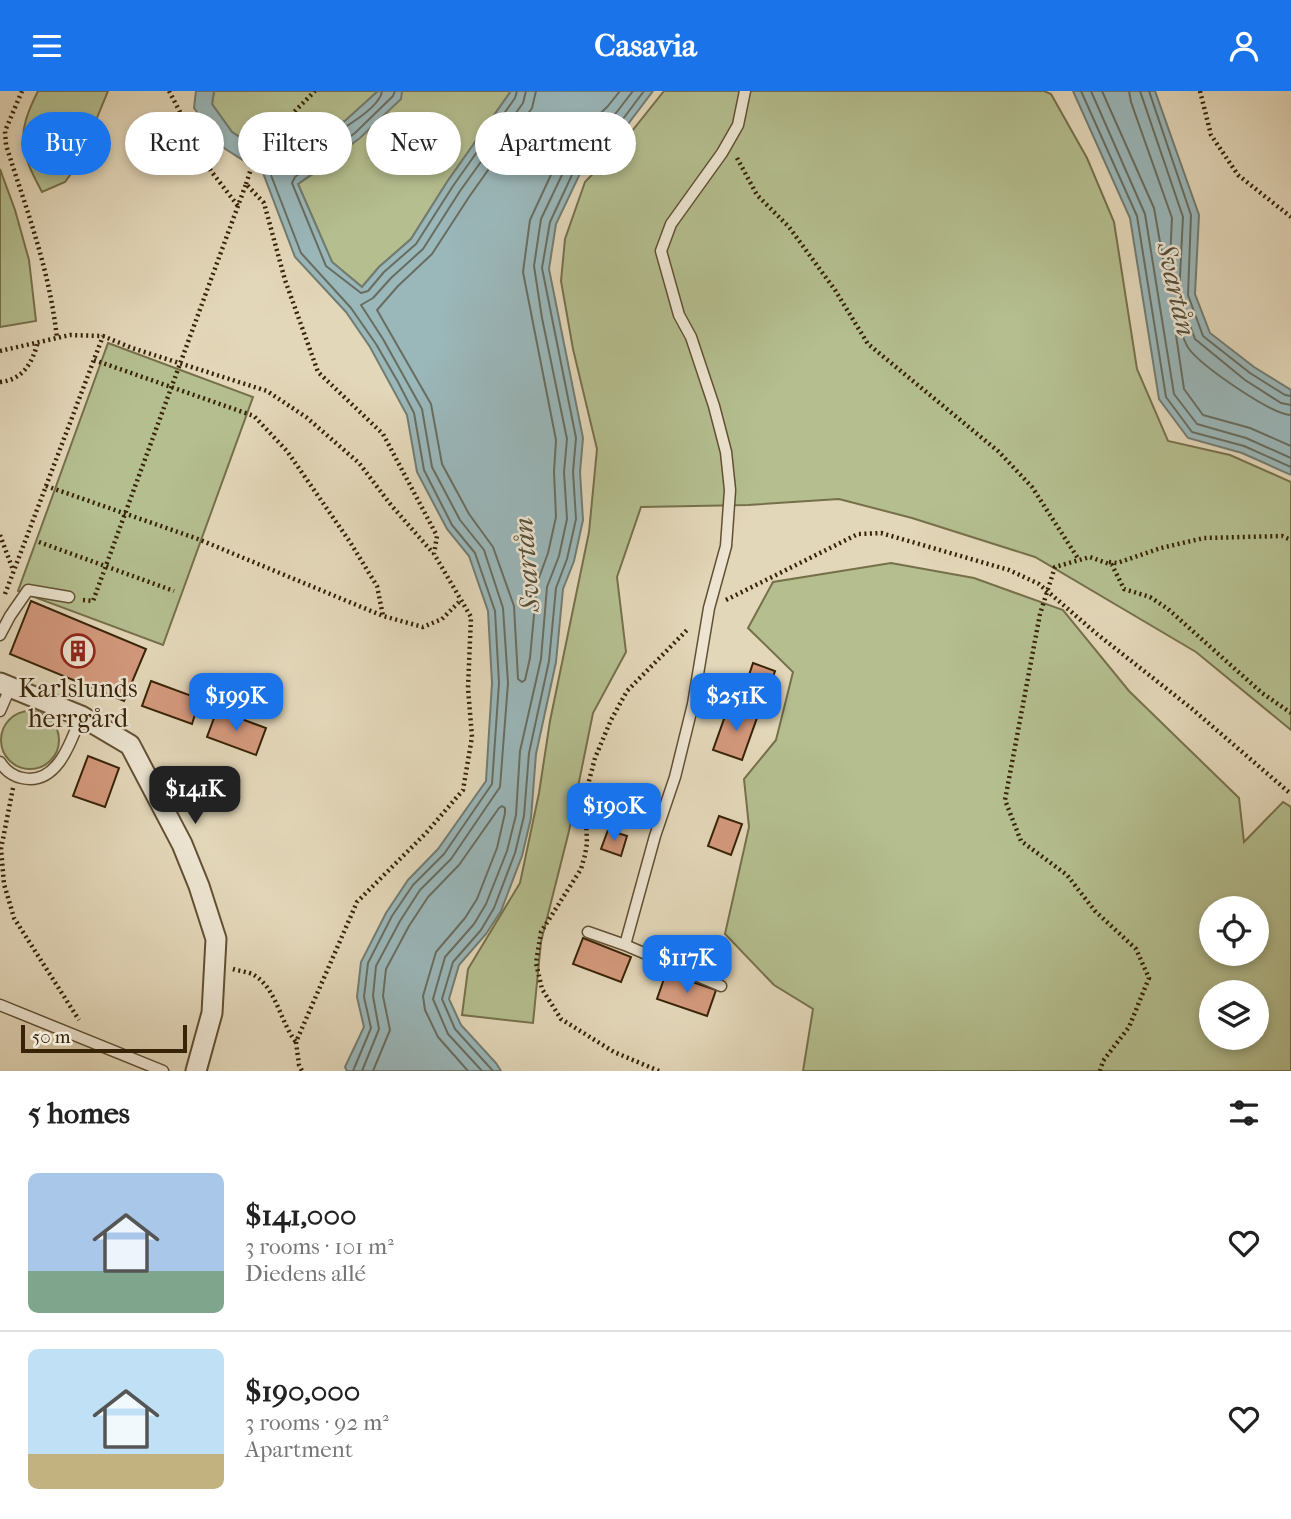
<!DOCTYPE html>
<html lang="en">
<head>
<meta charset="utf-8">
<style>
  body { margin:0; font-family:"IM FELL French Canon",serif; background:#f2f2f2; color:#222; height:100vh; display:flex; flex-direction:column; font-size:26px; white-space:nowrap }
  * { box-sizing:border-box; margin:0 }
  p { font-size:23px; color:#767676 }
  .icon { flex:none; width:38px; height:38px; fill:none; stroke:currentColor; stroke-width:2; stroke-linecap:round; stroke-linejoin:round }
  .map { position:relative; height:980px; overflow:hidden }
  .details { display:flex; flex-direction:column; background:#fff; flex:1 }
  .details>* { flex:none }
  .banner { position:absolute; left:21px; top:21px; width:700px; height:63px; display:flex; gap:14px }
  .tools { position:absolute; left:1199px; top:805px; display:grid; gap:14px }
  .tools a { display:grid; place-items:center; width:70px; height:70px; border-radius:50%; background:#fff; box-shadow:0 4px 10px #0003; font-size:35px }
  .scale { position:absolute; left:21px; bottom:18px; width:166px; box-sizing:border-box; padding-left:7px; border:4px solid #372306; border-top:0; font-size:19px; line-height:24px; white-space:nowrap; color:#372306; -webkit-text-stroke:5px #ede5d2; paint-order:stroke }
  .price { position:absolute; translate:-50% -60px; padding:0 16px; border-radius:14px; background:#1a73e8; color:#fff; font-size:23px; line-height:46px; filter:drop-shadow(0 2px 4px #0008) }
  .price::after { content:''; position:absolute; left:50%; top:42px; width:21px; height:16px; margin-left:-10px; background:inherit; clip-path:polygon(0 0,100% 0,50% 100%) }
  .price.selected { background:#222; color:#fff }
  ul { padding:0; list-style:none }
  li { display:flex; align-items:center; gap:21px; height:175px; padding:0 28px }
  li+li { border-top:2px solid #e0e0e0 }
  li span { display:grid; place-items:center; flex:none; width:196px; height:140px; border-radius:10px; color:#555 }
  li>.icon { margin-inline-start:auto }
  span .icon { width:84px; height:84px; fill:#fffc; stroke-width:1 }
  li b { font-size:30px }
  h2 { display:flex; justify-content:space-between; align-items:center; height:84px; padding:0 28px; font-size:30px }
  .tag { padding:0 24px; border-radius:32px; background:#fff; box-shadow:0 4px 10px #0003; font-size:24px; line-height:63px }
  .tag.selected { background:#1a73e8; color:#fff }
  header { display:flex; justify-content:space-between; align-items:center; height:91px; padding:0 28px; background:#1a73e8; color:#fff; font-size:32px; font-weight:700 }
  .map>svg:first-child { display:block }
  .green { fill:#b4be8f; stroke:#76704a; stroke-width:2; fill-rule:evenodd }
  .water { fill:#9ab7ba; stroke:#727c72; stroke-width:2 }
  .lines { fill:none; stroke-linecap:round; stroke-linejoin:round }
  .shore { stroke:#686d60; stroke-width:2 }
  .building { fill:#d4997d; stroke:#372306; stroke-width:2 }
  .lane-casing { stroke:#625033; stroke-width:13 }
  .street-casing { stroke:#625033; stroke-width:23 }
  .path { stroke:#372306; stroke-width:4.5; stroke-dasharray:2 3.5; stroke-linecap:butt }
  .lane { stroke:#ede5d2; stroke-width:10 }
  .street { stroke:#ede5d2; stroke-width:19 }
  .labels { text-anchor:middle; stroke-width:5; stroke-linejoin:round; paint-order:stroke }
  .poi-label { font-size:26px; fill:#372306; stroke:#ede5d2 }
  .water-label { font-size:28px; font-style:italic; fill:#554f3c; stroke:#ede5d2 }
</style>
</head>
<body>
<header><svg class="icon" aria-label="menu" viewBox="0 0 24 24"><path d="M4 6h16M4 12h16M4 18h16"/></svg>Casavia<svg class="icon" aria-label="person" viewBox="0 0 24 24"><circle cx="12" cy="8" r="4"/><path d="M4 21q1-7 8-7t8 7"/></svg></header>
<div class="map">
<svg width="1291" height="980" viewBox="0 0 1291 980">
  <rect width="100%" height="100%" fill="#e3d7b9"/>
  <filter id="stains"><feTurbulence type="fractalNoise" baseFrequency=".00286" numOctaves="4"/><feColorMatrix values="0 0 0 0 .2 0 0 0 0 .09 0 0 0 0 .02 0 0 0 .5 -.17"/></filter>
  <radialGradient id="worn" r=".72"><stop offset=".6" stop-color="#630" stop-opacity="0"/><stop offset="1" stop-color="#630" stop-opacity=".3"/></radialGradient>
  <path class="green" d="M38 0H108L78 73 65 91 42 101C19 58 16 44 38 0Z
    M214 0H378L345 30 289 55 249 52 232 41 212 13Z
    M402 0H511L447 91 411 148 379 176 362 196 332 171 298 93 328 73 400 8Z
    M664 0H1044L1051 3 1087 67 1114 131 1137 278 1168 350 1230 364 1291 391V639L1196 561 1035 466 912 427 839 408 748 414 641 416 617 486 626 561 593 622 569 740 541 851 533 932 462 924 468 878 520 792 539 702 550 630 589 441 597 358 573 258 561 190 565 148 585 91 624 50Z
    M0 78 15 119 29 169 36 230 0 236Z
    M108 252 253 306 163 554 18 500Z
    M891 472 974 487 1063 519 1129 600 1239 707 1244 751 1283 711 1291 716V980H803L813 918 774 894 725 843 749 736 744 688 776 649 793 581 748 537 773 491ZM1211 817H1256V863H1211ZM1211 901H1256V947H1211Z
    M1 649a29 29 0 1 1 58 0a29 29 0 1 1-58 0Z"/>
  <path class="water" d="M196 0H214L212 13 232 41 249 52 289 55 345 30 378 0H402L401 8 360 47 298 93 332 171 362 196 379 176 411 148 447 91 511 0H653L628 33 584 74 556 133 549 178 583 347 580 381 583 429 574 470 563 498 556 571 536 663 531 727 522 765 501 820 486 843 459 874 449 908 461 934 496 972 501 980H347L345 976 364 936 357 906 361 871 386 822 408 789 438 758 486 690 492 592 488 520 469 465 447 438 417 381 407 324 370 256 346 221 295 166 263 82 224 57 194 17Z
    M1073 0H1155L1199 124 1195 203 1210 242 1254 276 1291 299V384L1242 362 1188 347 1159 308 1130 127Z"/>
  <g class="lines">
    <path class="shore" d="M395 0 393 5 355 42 295 86 292 92 326 175 361 202 368 200 384 181 416 153 453 95 515 7 517 0
      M536 0 532 17 469 106 432 163 398 195 377 219 431 313 442 373 469 423 493 456 514 515 518 588 522 591 525 589 530 567 537 492 548 462 556 426 554 381 556 349 523 181 530 129 562 60 608 15 620 0
      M1081 0 1137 125 1166 306 1192 341 1244 355 1291 376
      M1091 0 1145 123 1174 303 1197 333 1246 347 1291 367
      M1102 0 1154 117 1163 168 1167 171 1170 168 1172 127 1131 11 1129 0
      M1140 0 1183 126 1179 205 1195 248 1245 289 1281 312 1291 314
      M1149 0 1191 124 1188 204 1203 245 1250 282 1285 304 1291 305
      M1291 324C1270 323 1202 275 1189 258 1186 254 1184 248 1182 243L1176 244 1184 298 1203 324 1250 337 1291 355
      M353 980 371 937 364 906 368 872 392 825 413 794 444 763 492 693 499 592 495 520 475 462 452 434 424 379 414 322 398 291 376 253 351 217 301 162 269 79 249 64 252 59C264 61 278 64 290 62 311 58 380 21 382 0
      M362 980 379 938 373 905 376 875 400 830 420 799 451 768 500 696 508 592 503 517 484 459 460 429 432 376 422 318 383 248 361 214 373 207 391 187 423 158 460 100 523 12 526 0
      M373 980 390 939 383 905 386 878 409 835 428 806 459 774 499 717 502 715 505 717V722L497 757 477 808 465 827 436 861 423 905 425 919 438 946 468 980
      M482 980 448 943 433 908 445 866 474 833 486 813 507 760 516 724 520 660 541 568 547 496 559 465 567 428 564 381 567 348 542 227 534 175 541 128 570 67 616 22 633 0
      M493 980 455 938 442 908 453 871 481 839 494 817 515 762 524 725 529 662 549 570 556 497 567 468 576 428 573 381 576 347 542 177 550 131 578 71 623 28 644 0"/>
  </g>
  <path class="building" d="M31 510 146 558 124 610 10 563Z
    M753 572 775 580 770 594 748 587Z
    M151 590 200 608 192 633 142 615Z
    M729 614 758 624 742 669 713 659Z
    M217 619 266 637 256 664 207 646Z
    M88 665 119 677 105 716 73 705Z
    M597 700 614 707 608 724 590 717Z
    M719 725 742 733 731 764 708 755Z
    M608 739 627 745 621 765 601 758Z
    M583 847 631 866 621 891 573 873Z
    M666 882 716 899 707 925 657 908Z"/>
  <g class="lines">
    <defs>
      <path id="lane" d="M0 544 10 525 28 499 69 506
        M0 620 10 597
        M0 671C5 679 13 685 22 687 57 695 71 651 81 625
        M588 841 625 854 721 895
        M625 854 655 745 675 686 693 613 709 517 726 455 730 399 726 361 714 315 691 246 679 224 661 160 671 133 722 62 738 34 745 0
        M0 914 163 980"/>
      <path id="street" d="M0 592 81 625 130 654 182 753 199 795 216 848 212 922 196 980"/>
    </defs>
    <use href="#lane" class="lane-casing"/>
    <use href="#street" class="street-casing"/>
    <path class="path" d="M22 0 5 40 6 54C27 121 49 176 57 247
      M169 0 211 80 238 115
      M1200 0 1211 44 1238 84 1291 126
      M288 27 320 77
      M737 67 757 104 789 136 835 199 868 253 998 360 1032 396 1079 469
      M246 93 264 38 288 27 315 0
      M0 260 70 244 103 245 132 257 267 300 306 326 359 372 391 414 433 462
      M94 269 254 325 287 360 350 451 377 495 383 525
      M0 291C23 289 33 271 38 250
      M46 395 198 448 383 525 423 536 442 528 460 510
      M0 444 13 479
      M39 451 174 500
      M1109 471 1117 472 1161 457 1204 447 1282 445 1291 449
      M5 503 103 245
      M83 509 93 510 246 93 264 112 285 189 318 281 383 343 437 445 434 463 471 526 468 597 472 646 463 699 426 742 357 811 296 951 299 974 302 980
      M726 509 858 443 881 442 1009 479 1039 493 1097 543 1191 617 1291 703
      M13 697 1 758 4 793 14 827 79 929
      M233 878C239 880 249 881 254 884 277 898 280 931 296 951
      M659 980 614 961 561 928 542 898 536 872 541 841 581 778 585 764 587 752 585 705 595 667 611 629 627 600 689 537
      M1100 980 1103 970 1129 936 1149 887 1136 858 1095 820 1067 784 1021 750 1005 709 1040 523 1055 476 1090 466 1112 474 1124 498 1150 506 1168 518 1262 602 1291 622"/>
    <use href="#lane" class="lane"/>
    <use href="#street" class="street"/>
  </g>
  <defs>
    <symbol id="building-ring" viewBox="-11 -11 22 22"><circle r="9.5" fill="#ede5d2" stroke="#8f2418" stroke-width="1.5"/><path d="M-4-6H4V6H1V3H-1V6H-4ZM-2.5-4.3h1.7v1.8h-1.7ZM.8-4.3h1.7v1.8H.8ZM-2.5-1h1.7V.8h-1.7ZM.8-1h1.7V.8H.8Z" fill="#8f2418"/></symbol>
  </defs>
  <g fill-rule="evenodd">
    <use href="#building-ring" x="59" y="541" width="38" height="38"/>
  </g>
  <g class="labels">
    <g class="poi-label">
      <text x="78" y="606">Karlslunds<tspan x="78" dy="30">herrgård</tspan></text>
    </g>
    <g class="water-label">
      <text transform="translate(1177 198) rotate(77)" y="10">Svartån</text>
      <text transform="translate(526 474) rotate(-95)" y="10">Svartån</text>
    </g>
  </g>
  <rect width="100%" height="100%" filter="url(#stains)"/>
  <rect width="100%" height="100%" fill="url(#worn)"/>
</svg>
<div class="tools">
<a><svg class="icon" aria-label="locate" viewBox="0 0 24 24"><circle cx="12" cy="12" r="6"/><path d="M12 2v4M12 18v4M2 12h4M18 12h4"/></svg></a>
<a><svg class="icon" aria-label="layers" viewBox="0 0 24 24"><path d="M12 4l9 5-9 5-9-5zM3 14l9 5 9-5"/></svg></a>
</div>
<div class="scale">50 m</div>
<b class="price" style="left:236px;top:642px">$199K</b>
<b class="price" style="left:736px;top:642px">$251K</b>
<b class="price selected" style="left:195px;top:735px">$141K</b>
<b class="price" style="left:614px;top:752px">$190K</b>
<b class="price" style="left:687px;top:904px">$117K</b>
<div class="banner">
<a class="tag selected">Buy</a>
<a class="tag">Rent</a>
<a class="tag">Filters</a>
<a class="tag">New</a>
<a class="tag">Apartment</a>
</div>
</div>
<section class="details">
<h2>5 homes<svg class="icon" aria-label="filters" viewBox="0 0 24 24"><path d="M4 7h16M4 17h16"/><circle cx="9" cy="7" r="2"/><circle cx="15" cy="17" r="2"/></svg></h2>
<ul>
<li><span style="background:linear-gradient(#a9c7e8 70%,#7fa58c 0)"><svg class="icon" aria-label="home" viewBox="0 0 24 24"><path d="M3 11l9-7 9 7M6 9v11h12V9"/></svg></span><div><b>$141,000</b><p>3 rooms · 101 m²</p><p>Diedens allé</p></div><svg class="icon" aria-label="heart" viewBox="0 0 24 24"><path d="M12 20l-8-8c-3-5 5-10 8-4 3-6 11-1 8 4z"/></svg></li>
<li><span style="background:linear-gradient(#bfe0f5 75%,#c2b280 0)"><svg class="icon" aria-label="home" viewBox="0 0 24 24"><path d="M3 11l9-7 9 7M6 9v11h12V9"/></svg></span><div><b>$190,000</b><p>3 rooms · 92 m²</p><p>Apartment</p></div><svg class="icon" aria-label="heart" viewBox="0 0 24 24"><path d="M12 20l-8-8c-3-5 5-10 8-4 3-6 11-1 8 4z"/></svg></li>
</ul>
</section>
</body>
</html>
